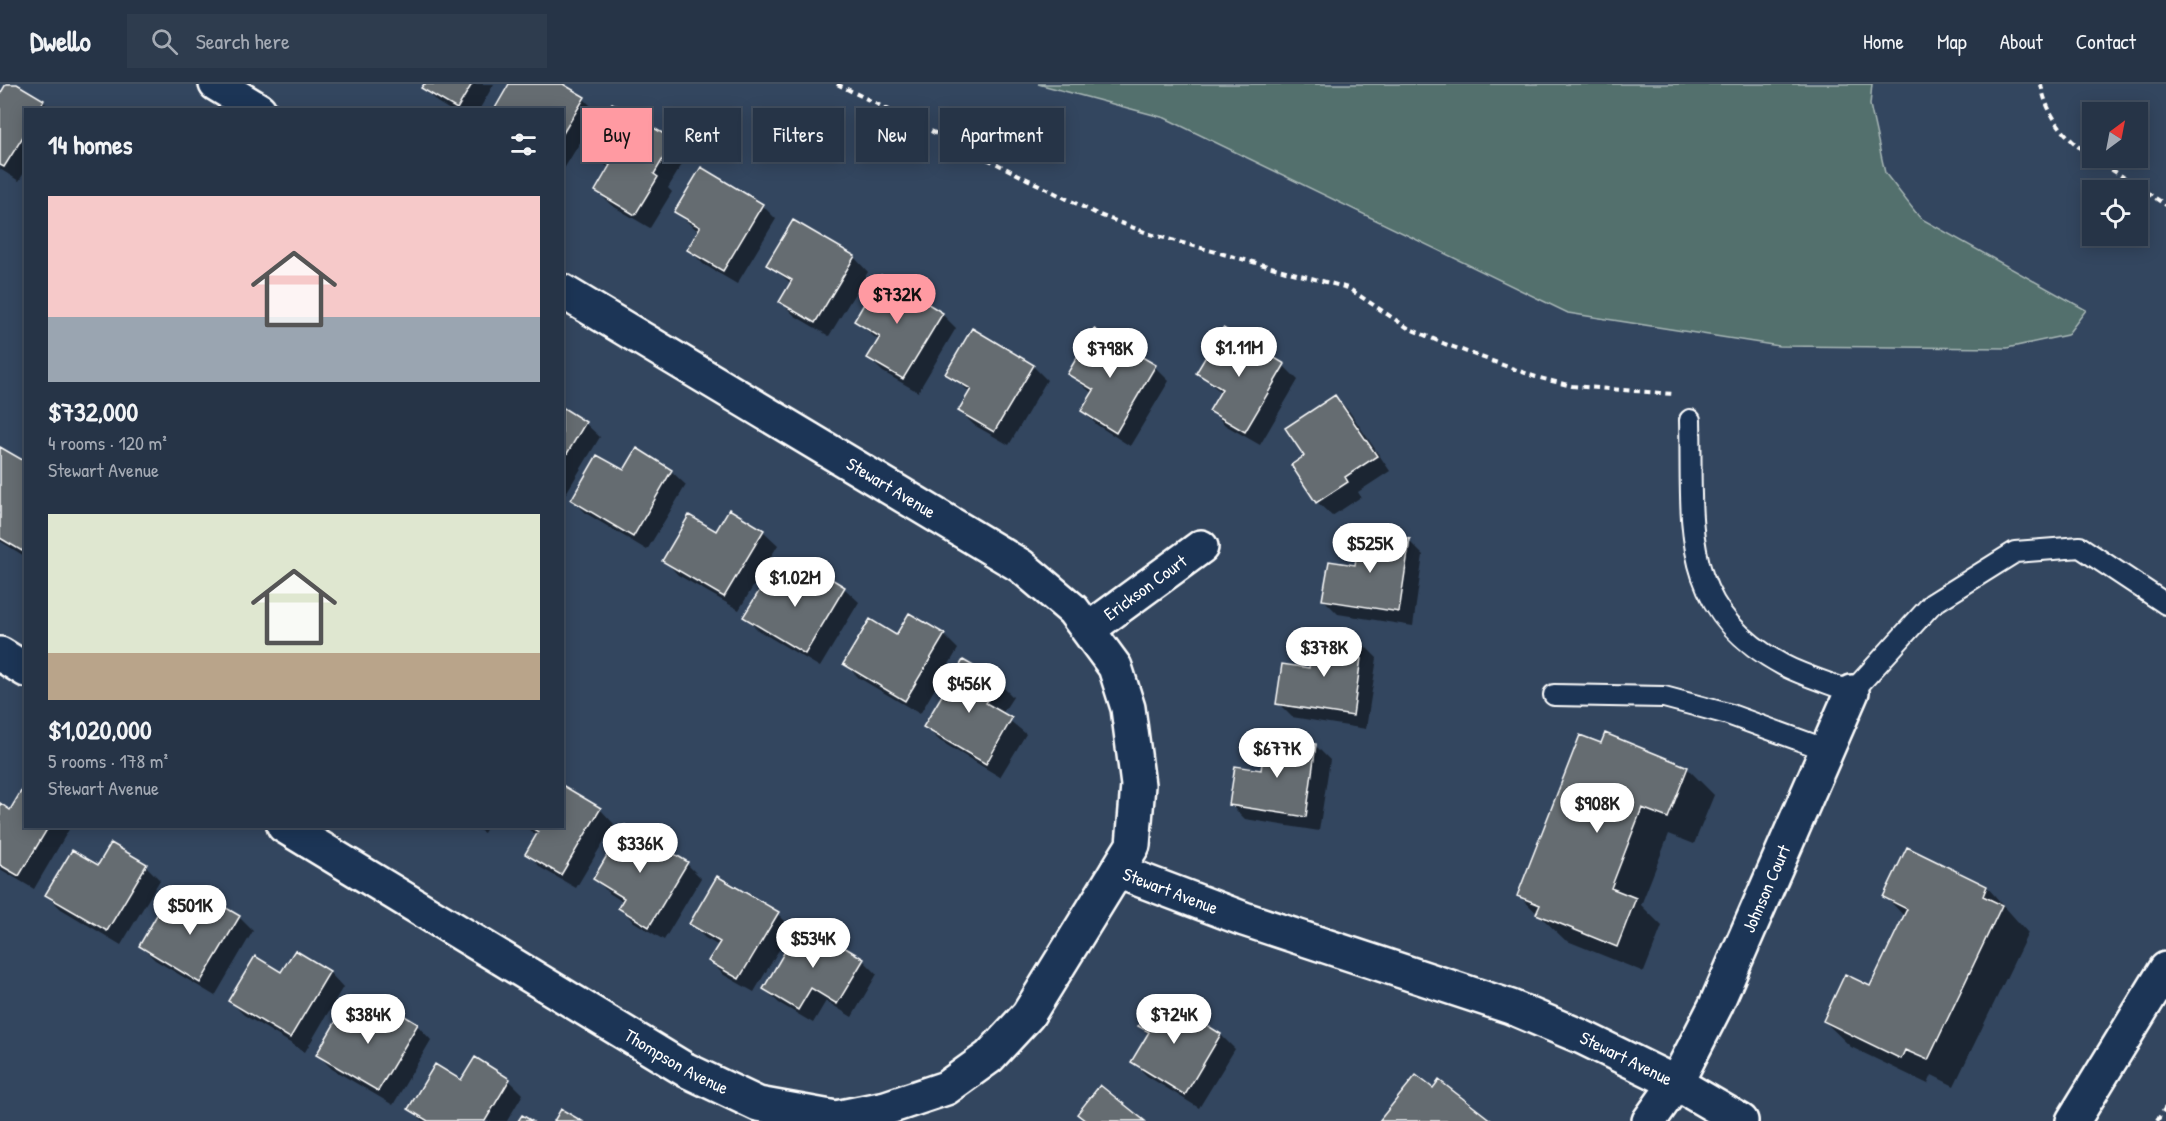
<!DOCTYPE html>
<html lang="en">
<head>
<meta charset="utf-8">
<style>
  body { margin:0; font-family:"Patrick Hand",sans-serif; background:#2e3c4e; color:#f1f3f6; height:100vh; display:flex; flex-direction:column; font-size:22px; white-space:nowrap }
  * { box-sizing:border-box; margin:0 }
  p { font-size:20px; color:#a4aab4 }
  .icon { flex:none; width:33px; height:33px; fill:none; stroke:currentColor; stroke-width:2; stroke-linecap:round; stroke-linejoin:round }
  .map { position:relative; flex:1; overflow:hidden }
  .side { position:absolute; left:24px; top:24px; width:540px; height:720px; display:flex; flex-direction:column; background:#263447; border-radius:0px; box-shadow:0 3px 15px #0003,0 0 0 2px #424f60 }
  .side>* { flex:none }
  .top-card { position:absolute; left:582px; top:24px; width:570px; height:54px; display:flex; gap:12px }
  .needle { width:39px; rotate:32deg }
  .buttons { position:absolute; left:2082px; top:18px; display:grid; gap:12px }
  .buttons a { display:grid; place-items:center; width:66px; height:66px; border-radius:0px; background:#263447; box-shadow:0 3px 15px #0003,0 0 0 2px #424f60; font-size:30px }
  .price { position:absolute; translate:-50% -51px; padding:0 14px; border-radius:21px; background:#fff; color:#222; font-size:20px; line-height:39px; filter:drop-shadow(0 2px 3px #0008) }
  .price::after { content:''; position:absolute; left:50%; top:36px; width:18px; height:14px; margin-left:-9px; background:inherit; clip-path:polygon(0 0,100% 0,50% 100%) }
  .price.on { background:#ff9aa2; color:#111 }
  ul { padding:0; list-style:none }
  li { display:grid; align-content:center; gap:12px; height:318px; padding:0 24px }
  li span { display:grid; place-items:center; height:186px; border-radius:0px; color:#555 }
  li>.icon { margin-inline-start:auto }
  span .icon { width:108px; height:108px; fill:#fffc; stroke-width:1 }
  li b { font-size:26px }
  h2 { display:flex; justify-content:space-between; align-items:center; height:72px; padding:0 24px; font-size:26px }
  .tag { padding:0 21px; border-radius:0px; background:#263447; box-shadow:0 3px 15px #0003,0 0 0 2px #424f60; font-size:21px; line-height:54px }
  .tag.on { background:#ff9aa2; color:#111 }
  header { display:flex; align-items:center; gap:36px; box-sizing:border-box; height:84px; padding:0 30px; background:#263447; border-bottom:2px solid #424f60 }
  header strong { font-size:28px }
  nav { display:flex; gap:33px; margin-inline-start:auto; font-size:21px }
  .search { width:420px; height:54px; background:#2e3c4e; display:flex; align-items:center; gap:15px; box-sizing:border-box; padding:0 21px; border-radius:0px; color:#a4aab4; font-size:22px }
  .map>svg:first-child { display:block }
  .green { fill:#526f6d; stroke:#a8b7b6; stroke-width:1.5 }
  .shadow { fill:#0007 }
  .building { fill:#656c71; stroke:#fff; stroke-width:1.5 }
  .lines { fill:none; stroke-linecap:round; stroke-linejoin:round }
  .lane-casing { stroke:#fff; stroke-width:24 }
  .street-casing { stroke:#fff; stroke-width:38 }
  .secondary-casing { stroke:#fff; stroke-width:38 }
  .path { stroke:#fff; stroke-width:4; stroke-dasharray:6 4.5; stroke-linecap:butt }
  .lane { stroke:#1d3557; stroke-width:20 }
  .street { stroke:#1d3557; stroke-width:33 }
  .secondary { stroke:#1d3557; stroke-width:33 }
  .labels { text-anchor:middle; stroke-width:6; stroke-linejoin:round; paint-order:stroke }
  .street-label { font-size:18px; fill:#fff; stroke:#1d3557 }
</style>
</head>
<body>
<header>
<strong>Dwello</strong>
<div class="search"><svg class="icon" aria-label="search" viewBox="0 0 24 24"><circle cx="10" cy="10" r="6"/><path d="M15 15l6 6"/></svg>Search here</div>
<nav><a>Home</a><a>Map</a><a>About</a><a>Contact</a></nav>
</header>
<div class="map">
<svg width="2166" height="1037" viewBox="0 0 2166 1037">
  <rect width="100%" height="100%" fill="#33465f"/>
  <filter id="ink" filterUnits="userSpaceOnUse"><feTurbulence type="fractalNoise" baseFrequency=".0167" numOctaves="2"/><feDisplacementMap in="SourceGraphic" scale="12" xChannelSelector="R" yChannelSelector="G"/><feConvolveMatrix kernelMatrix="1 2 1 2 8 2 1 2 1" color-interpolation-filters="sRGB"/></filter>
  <g filter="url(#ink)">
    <path class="green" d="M1038 0H1872L1870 21 1885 89 1920 134 2086 226 2067 251 2007 264 1779 262 1568 229 1165 34Z"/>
    <path class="shadow" d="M8 0H14L43 17 51 26H26V86L19 97 0 85V13Z
      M425 0H494L479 26H450L437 18 423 4Z
      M511 0H560L584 15 598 29 562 88V26Z
      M673 58 687 72 668 104 672 108 650 144 611 121 597 107 610 85 586 65Z
      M762 121 776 135 737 200 703 180 689 165 699 148 676 128Z
      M854 173 868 188 829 252 795 232 781 218 792 200 768 180Z
      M942 230 956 244 918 308 883 288 869 274 879 257 856 237Z
      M1033 282 1047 296 1009 361 974 341 960 327 971 309 947 289Z
      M1284 282 1298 296 1260 361 1225 341 1211 326 1222 309 1198 289Z
      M1155 283 1169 297 1130 362 1097 341 1082 327 1093 310 1069 290Z
      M1335 313 1349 327 1390 387 1358 408 1361 413 1332 432 1317 418 1293 382 1306 373Z
      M562 325 585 339 600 353 562 416Z
      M0 365 26 380V473L0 457Z
      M637 366 671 387 686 401 647 466 587 430 573 416 625 388Z
      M729 427 763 447 778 461 739 526 678 491 664 476 716 449Z
      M1409 457 1423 471 1413 542 1338 530 1324 516Z
      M810 484 844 504 859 518 820 583 759 547 745 533 797 506Z
      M944 551 958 565 920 630 859 594 845 580 897 553Z
      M1363 560 1377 574 1366 645 1292 633 1278 619 1310 586Z
      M964 578 998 598 1013 613 1002 630 1026 650 1000 693 940 657 925 643Z
      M1316 662 1330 676 1319 747 1245 735 1231 721 1263 688Z
      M1687 684 1714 711 1694 760 1669 750 1641 821 1662 842 1644 888 1565 856 1518 811Z
      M24 706 26 742H71L34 805 0 785V721L11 728Z
      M600 725 614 740 576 804 541 784 527 769 538 752 524 742H562Z
      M472 742H488L484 749Z
      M1907 765 1987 803 2028 849 1954 1002 1932 991 1928 1000 1851 963 1824 937 1871 904 1905 833 1885 812Z
      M687 780 701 794 664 856 634 838 620 824 623 818 609 809 595 795Z
      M146 782 160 796 121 861 61 825 47 811 99 783Z
      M778 830 792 844 754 908 724 891 710 877 719 862 705 854 691 840Z
      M239 833 253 847 215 912 155 876 141 862 192 834Z
      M295 868 329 888 343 903 305 968 244 931 230 917 282 890Z
      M863 876 877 890 852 933 826 917 813 939 779 919 764 905Z
      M1158 912 1221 951 1235 965 1199 1024 1147 992 1133 978 1149 951 1140 942Z
      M383 921 417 941 431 956 393 1021 332 985 318 971 370 943Z
      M509 996 523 1010 507 1037H423L410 1025 462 998Z"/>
    <path class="building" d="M6 0H17L44 16 39 26H26V48L4 83 0 81V10Z
      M424 0H472L457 25 421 4Z
      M509 0H563L585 13 562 51V26H494Z
      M612 19 674 56 654 90 658 93 635 131 595 107 610 81 584 65Z
      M701 83 763 120 723 187 687 166 700 143 674 128Z
      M793 136 855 172 815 239 779 218 792 196 766 181Z
      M881 191 943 229 903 295 867 274 880 253 854 237Z
      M972 244 1034 281 994 348 958 327 971 305 945 290Z
      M1223 244 1285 280 1245 348 1209 327 1222 305 1196 289Z
      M1094 245 1156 281 1116 349 1081 327 1094 306 1067 290Z
      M1335 311 1377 372 1345 393 1348 398 1316 419 1291 381 1304 372 1285 344Z
      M562 323 586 338 562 378Z
      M0 363 26 378V461L22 467 0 454Z
      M637 364 672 386 633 453 571 416 597 371 624 386Z
      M729 425 764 446 724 513 662 477 689 431 716 447Z
      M1360 448 1410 455 1399 528 1322 516 1329 477 1355 481Z
      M810 482 845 503 805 570 743 533 771 488 797 504Z
      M909 529 945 550 905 617 843 580 870 535 896 551Z
      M1313 551 1363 559 1353 632 1276 620 1282 580 1309 584Z
      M963 576 999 597 986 619 1012 634 986 680 923 643Z
      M1605 649 1688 683 1668 734 1642 724 1611 804 1636 814 1617 863 1536 830 1540 821 1517 812 1580 651 1601 659Z
      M1266 652 1316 660 1306 733 1229 721 1235 682 1261 686Z
      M562 701 601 724 561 791 525 770 538 748 529 742H562Z
      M23 704 26 742H49L19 792 0 781V719L10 726Z
      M625 741 688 778 649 843 618 824 624 814 593 795Z
      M111 759 147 780 107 847 45 811 72 766 98 781Z
      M1907 763 1987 802 1983 812 2002 821 1928 976 1905 966 1901 975 1823 937 1845 890 1870 902 1907 825 1883 813Z
      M717 792 779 828 739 895 708 877 720 858 689 840Z
      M204 811 240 832 200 899 139 862 165 817 191 832Z
      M802 838 864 875 837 920 811 904 798 926 763 905Z
      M295 866 330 887 290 954 228 917 255 872 281 888Z
      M1157 910 1221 950 1185 1011 1131 978 1149 948 1138 942Z
      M383 919 418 940 378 1007 316 971 343 925 370 941Z
      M475 973 510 995 485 1037H428L408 1025 435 980 461 996Z
      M1416 991 1433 1004 1439 996 1492 1037H1379Z
      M1100 1001 1145 1037H1086L1077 1030Z
      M561 1025 582 1037H554Z
      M522 1031 532 1037H518Z"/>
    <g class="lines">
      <defs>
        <path id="lane" d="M1690 336C1693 439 1677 524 1783 581 1804 592 1829 599 1852 608L1932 520 2015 468 2080 463 2166 520
          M1554 611 1664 613 1728 630 1827 666"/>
        <g id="street">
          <path d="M216 0 259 26"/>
          <path id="s1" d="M1089 545 1201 463"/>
          <path d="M0 570 26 586"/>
          <path id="s2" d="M284 742 686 986 758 1020 836 1034 886 1024 946 1004 989 973 1028 931 1133 761 1138 701 1128 624 1115 583 1073 526 1021 482 562 207"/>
          <path id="s3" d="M1117 787 1244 835 1511 923 1582 953 1676 999 1741 1037"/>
          <path id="s4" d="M1649 1037 1676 999 1716 921 1852 608"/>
        </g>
        <path id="secondary" d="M2073 1037 2166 885"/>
      </defs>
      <use href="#lane" class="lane-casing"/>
      <use href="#street" class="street-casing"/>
      <use href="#secondary" class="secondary-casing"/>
      <path class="path" d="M837 0 1097 130 1150 150 1348 204 1408 244 1445 260 1536 293 1572 302 1673 310
        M2041 0C2046 31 2067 56 2092 73
        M2094 74 2166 121
        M2157 1037 2166 1023"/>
      <use href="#lane" class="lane"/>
      <use href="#street" class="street"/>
      <use href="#secondary" class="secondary"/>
    </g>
  </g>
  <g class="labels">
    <g class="street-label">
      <text transform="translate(891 404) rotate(31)" y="6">Stewart Avenue</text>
      <text dy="6" stroke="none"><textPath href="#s1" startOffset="70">Erickson Court</textPath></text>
      <text dy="6" stroke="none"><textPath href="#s4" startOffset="261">Johnson Court</textPath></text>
      <text dy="6" stroke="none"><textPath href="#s3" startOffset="57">Stewart Avenue</textPath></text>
      <text dy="6" stroke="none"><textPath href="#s3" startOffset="543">Stewart Avenue</textPath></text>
      <text dy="6" stroke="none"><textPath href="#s2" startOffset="458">Thompson Avenue</textPath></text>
    </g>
  </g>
</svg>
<div class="buttons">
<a><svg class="needle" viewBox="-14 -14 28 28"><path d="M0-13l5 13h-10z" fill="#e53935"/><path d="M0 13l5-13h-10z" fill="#a4aab4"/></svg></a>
<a><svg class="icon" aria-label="locate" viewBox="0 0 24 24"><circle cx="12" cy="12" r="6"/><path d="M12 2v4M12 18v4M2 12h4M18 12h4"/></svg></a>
</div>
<b class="price on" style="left:897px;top:241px">$732K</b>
<b class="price" style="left:1239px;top:294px">$1.11M</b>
<b class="price" style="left:1110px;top:295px">$798K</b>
<b class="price" style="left:1370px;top:490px">$525K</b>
<b class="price" style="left:795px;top:524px">$1.02M</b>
<b class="price" style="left:1324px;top:594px">$378K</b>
<b class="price" style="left:969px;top:630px">$456K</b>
<b class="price" style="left:1277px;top:695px">$677K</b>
<b class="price" style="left:1597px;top:750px">$908K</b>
<b class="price" style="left:640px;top:790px">$336K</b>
<b class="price" style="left:190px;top:852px">$501K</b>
<b class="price" style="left:813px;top:885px">$534K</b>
<b class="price" style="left:368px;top:961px">$384K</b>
<b class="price" style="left:1174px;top:961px">$724K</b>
<div class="top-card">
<a class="tag on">Buy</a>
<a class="tag">Rent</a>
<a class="tag">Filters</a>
<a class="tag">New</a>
<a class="tag">Apartment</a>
</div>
<section class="side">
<h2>14 homes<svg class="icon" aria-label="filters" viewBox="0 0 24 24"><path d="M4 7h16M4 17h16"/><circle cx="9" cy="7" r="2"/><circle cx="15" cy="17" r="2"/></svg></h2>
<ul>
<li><span style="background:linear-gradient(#f6c9c9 65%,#9aa5b1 0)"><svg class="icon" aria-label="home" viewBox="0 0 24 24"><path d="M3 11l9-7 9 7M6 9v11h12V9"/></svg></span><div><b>$732,000</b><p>4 rooms · 120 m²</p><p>Stewart Avenue</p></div></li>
<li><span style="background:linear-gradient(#dfe7d0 75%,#b9a48a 0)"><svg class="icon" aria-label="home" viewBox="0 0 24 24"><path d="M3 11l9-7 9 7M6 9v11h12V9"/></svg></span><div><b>$1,020,000</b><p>5 rooms · 178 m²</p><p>Stewart Avenue</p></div></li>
</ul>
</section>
</div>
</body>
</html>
